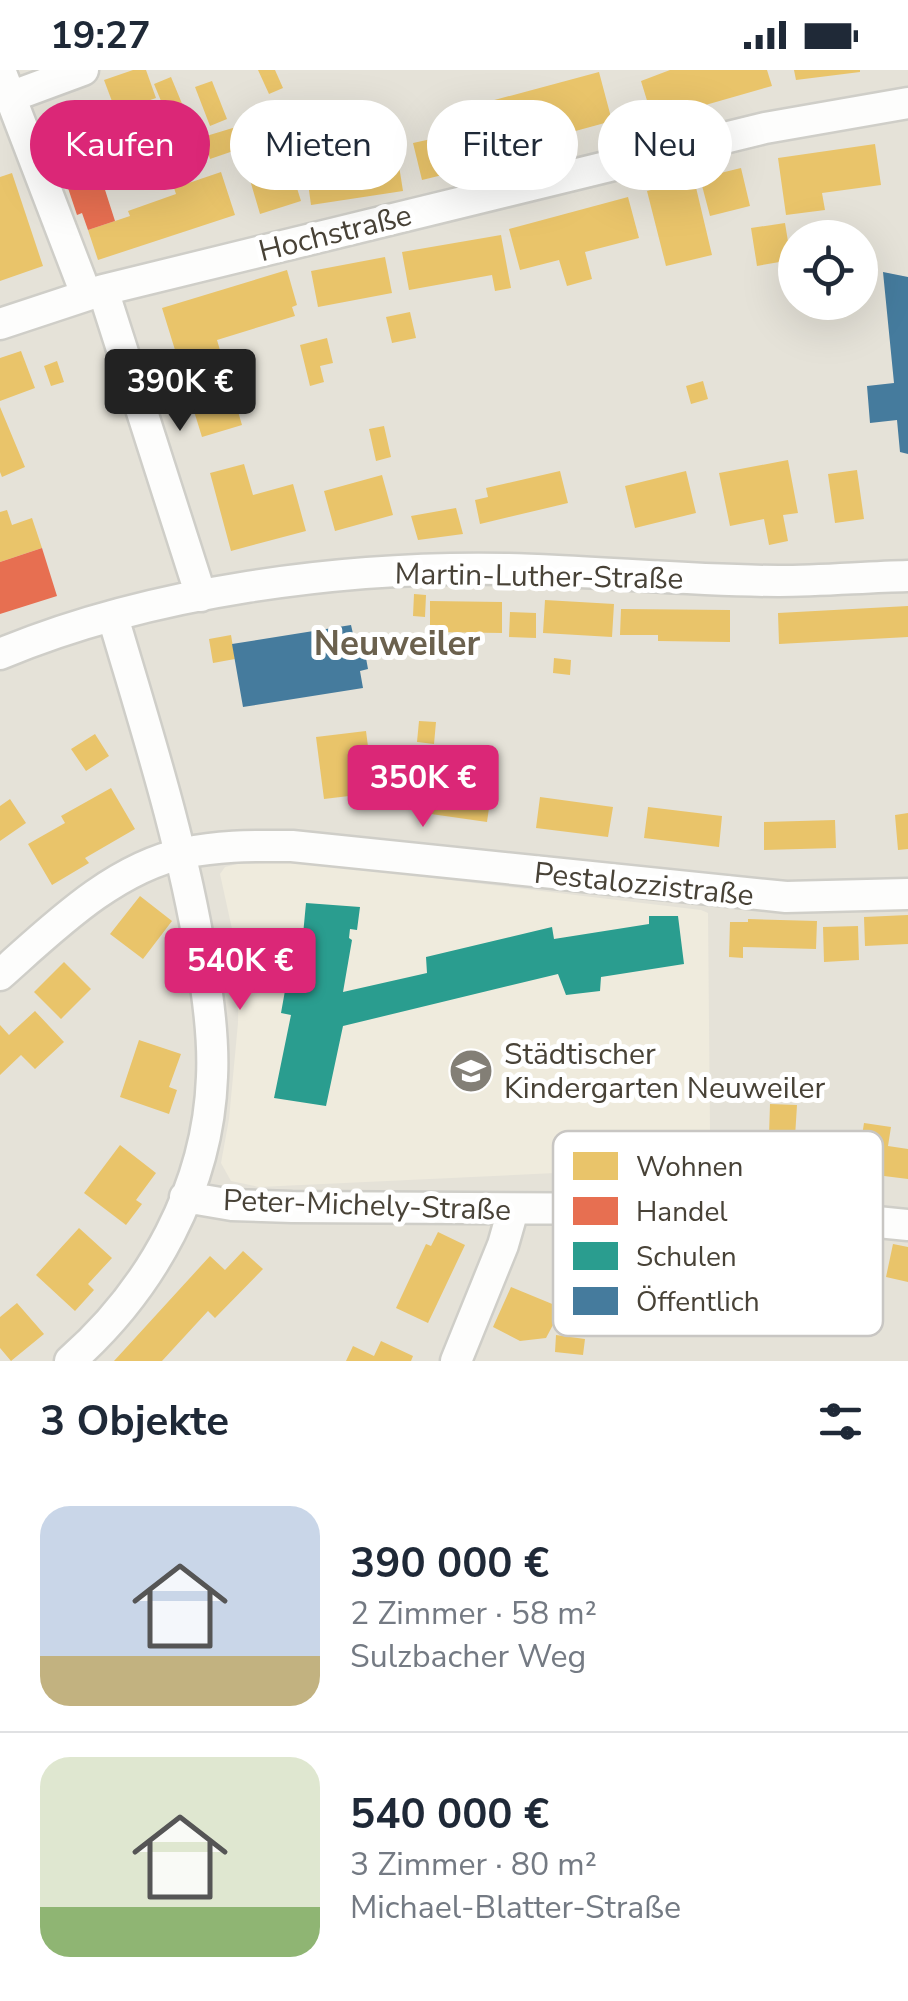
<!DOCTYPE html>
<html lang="de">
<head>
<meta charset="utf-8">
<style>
  body { margin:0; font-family:"Nunito Sans",sans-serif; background:#f6f6f7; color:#1f2937; height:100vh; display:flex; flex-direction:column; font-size:38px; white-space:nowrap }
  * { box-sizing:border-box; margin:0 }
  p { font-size:32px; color:#747a83 }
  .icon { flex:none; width:55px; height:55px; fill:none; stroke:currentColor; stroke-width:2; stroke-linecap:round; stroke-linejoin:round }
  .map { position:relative; height:1291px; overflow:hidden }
  .panel { display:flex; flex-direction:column; background:#fff; flex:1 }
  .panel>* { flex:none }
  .top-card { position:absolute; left:30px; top:30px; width:850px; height:90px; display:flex; gap:20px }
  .tools { position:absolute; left:778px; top:150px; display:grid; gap:20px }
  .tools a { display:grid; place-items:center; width:100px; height:100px; border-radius:50%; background:#fff; box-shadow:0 10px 40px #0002; font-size:50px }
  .price { position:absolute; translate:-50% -85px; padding:0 22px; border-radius:10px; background:#db2777; color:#fff; font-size:32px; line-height:65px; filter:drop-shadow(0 2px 5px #0008) }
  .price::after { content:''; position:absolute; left:50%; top:60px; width:30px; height:22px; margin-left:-15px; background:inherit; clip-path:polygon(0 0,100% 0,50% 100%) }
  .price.selected { background:#222; color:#fff }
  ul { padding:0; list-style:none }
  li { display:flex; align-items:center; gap:30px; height:250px; padding:0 40px }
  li+li { border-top:2px solid #e0e1e3 }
  li span { display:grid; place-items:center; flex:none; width:280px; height:200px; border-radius:30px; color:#555 }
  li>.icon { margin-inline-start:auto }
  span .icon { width:120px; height:120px; fill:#fffc; stroke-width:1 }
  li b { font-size:42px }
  h2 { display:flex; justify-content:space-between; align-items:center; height:120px; padding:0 40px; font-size:42px }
  .pill { padding:0 35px; border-radius:45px; background:#fff; box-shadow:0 10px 40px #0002; font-size:35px; line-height:90px }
  .pill.selected { background:#db2777; color:#fff }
  .status { display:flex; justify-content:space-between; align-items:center; height:70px; padding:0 50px; background:#fff; direction:ltr }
  .status svg { height:28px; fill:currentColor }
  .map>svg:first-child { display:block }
  .residential { fill:#e5e2d8; fill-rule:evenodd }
  .education { fill:#efebdd }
  .homes { fill:#e9c46a }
  .shops { fill:#e76f51 }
  .schools { fill:#2a9d8f }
  .public { fill:#457b9d }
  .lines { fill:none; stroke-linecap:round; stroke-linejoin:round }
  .street-casing { stroke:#cfcec8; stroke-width:35 }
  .street { stroke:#fdfdfc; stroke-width:30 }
  .labels { text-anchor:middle; stroke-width:10; stroke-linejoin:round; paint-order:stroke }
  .street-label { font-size:30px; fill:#484237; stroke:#fff }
  .poi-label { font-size:30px; fill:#484237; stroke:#fff; text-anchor:start }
  .quarter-label { font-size:35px; font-weight:bold; fill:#6b614e; stroke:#fff }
  .key { fill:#fff; stroke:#c8c6c3; stroke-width:2.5 }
  .key-label { font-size:28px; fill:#484237 }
</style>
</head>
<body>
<div class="status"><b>19:27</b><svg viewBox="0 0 49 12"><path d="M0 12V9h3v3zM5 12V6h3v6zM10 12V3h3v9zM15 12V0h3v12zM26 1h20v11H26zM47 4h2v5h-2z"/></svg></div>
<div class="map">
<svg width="908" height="1291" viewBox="0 0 908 1291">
  <rect width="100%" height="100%" fill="#f1f0eb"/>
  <path class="residential" d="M0 0H908V1291H0ZM795 168H860V232H795Z"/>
  <path class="education" d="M300 792 701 840 708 843 710 1062 698 1079 577 1102 259 1117 231 1111 221 1093 229 1049 238 953 239 891 220 804 225 797 237 794Z"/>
  <path class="homes" d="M133 0H146L156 28 116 42 104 10Z
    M258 0H275L283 18 269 24Z
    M670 0H767L772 16 653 50 641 11Z
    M794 0H860V2L796 10Z
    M599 2 612 51 539 71 542 81 503 91 487 32Z
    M171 7 183 36 166 43 154 14Z
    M212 11 227 49 210 56 195 17Z
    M80 44 98 98 65 109 47 56Z
    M476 55 485 81 472 85 463 60Z
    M236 57 242 78 210 89 203 67Z
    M454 64 463 100 422 110 413 73Z
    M875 74 881 115 822 123 825 140 786 145 778 88Z
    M337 79 339 92 397 83 403 121 311 135 304 84Z
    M286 83 301 131 260 144 250 110 271 103 267 89Z
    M741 98 750 136 710 146 700 108Z
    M221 102 235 145 98 190 88 160 130 146 128 141 176 124 174 118Z
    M12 103 43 196 0 211V107Z
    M694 109 712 185 666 196 647 121Z
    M628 127 639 168 585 182 592 209 567 216 559 190 520 200 509 159Z
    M785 153 791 190 757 196 751 158Z
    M501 165 511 218 495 221 492 205 409 220 402 182Z
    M385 187 392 223 318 237 311 201Z
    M287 200 297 235 292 237 295 246 217 270 242 355 202 367 162 238Z
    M410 242 416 268 392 273 386 247Z
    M327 268 333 293 320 296 324 312 310 316 300 275Z
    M21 281 35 318 0 331V288Z
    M57 291 64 312 51 316 44 296Z
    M703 311 708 329 691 334 686 316Z
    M0 337 25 397 2 407 0 402Z
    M384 356 391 387 376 391 369 359Z
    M788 390 798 443 783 445 788 471 769 475 764 449 730 456 719 403Z
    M244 394 253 425 293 414 306 461 231 481 210 403Z
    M857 400 864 449 835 453 828 404Z
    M560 401 568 433 480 454 475 430 488 427 486 418Z
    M686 401 696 443 635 458 625 416Z
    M382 405 393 445 335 461 324 421Z
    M456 438 463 464 418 470 411 446Z
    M7 440 12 455 32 448 42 478 0 492V442Z
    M414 524 426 525 425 547 413 546Z
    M545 530 614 534 612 567 543 563Z
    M430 531 502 532V563L430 562Z
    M908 536V567L779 574 778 543Z
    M621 539 730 540V572L658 571V565H620Z
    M510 542 536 543V568L509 567Z
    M231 565 235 589 213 593 209 569Z
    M554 588 571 590 570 605 553 603Z
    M419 651 436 652 434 674 417 672Z
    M366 661 374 723 324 729 316 667Z
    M95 664 109 686 86 701 71 679Z
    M429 707 492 717 487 752 424 743Z
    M111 718 135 759 85 788 89 793 52 815 28 774 65 753 61 746Z
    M540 727 613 737 608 767 536 758Z
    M10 729 26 753 0 771V736Z
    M648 737 722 746 719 777 644 768Z
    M908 743V779L898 780 895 745Z
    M835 750 836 778 764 780V752Z
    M140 826 172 851 143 889 110 864Z
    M908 845V874L865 876 864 847Z
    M748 849 817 851 816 879 743 877V888L729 887 730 852H748Z
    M858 856 859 890 824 892 823 857Z
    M64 892 91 919 61 949 34 922Z
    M35 941 64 972 35 999 21 985 0 1005V955L9 965Z
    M139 970 181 984 169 1017 177 1020 169 1044 120 1027Z
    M770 1034 797 1035 795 1067 805 1068 803 1099 730 1095 732 1063 769 1065Z
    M864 1053 891 1057 888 1076 908 1079V1109L852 1102 856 1072H861Z
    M120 1075 156 1103 136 1130 142 1134 126 1155 84 1123Z
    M79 1158 112 1188 88 1214 94 1220 75 1241 36 1205Z
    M438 1162 465 1175 428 1253 396 1238 426 1174 431 1176Z
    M552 1169 617 1170 616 1210 584 1209V1204L552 1203Z
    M893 1174 908 1177V1212L886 1207Z
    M243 1181 263 1199 215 1248 208 1241 162 1291H114L210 1186 225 1200Z
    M511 1217 562 1238 546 1268 520 1271 493 1257Z
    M17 1233 44 1264 11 1291 0 1278V1247Z
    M556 1265 585 1269 583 1285 555 1282Z
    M381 1271 413 1286 411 1291H346L353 1276 374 1286Z"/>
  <path class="shops" d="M98 98 115 151 88 160 82 143 77 145 65 109Z
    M42 478 57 526 0 544V492Z"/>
  <path class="schools" d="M306 833 360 837 357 860 350 859 349 868 352 870 343 922 427 903 426 887 552 857 554 869 649 854V846H678L684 894 601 907 600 921 566 925 558 904 343 956 326 1036 274 1028 291 945 281 943 286 915 298 918Z"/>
  <path class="public" d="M883 202 908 207V384L900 382 897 350 870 353 867 316 894 313Z
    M351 555 354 568 362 566 368 599 360 601 363 618 243 637 232 574Z"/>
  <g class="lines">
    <defs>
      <path id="street" d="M0 0 86 224
        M10 27 83 0
        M103 220 201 526
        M0 254 103 220 765 58 908 33
        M0 584C151 521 343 496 506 499 597 501 688 511 779 511 822 511 865 507 908 506
        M0 905C53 858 113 798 185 783 221 775 256 776 292 776L786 827 908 824
        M185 1127 232 1135 292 1137 666 1139 817 1146 908 1155
        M70 1291C152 1219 208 1117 212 1007 214 966 208 925 201 886 182 770 146 659 113 547
        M456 1291 503 1175 513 1140"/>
    </defs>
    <use href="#street" class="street-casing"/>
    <use href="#street" class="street"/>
  </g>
  <defs>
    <symbol id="school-disc" viewBox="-11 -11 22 22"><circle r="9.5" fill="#837f76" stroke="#fff"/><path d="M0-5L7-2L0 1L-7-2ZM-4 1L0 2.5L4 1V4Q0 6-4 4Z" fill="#fff"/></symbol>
  </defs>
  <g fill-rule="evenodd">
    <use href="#school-disc" x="446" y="976" width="50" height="50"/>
  </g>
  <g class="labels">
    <g class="street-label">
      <text transform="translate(335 163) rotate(-14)" y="10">Hochstraße</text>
      <text transform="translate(539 506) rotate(1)" y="10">Martin-Luther-Straße</text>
      <text transform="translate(644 814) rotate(6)" y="10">Pestalozzistraße</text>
      <text transform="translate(367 1135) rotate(2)" y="10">Peter-Michely-Straße</text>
    </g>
    <g class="poi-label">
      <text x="504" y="994">Städtischer<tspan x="504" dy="34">Kindergarten Neuweiler</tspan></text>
    </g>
    <g class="quarter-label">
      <text x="397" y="585">Neuweiler</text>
    </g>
  </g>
  <rect x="553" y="1061" width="330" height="205" rx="15" class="key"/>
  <rect x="573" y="1082" width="45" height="28" fill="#e9c46a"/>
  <rect x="573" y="1127" width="45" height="28" fill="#e76f51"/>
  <rect x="573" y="1172" width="45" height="28" fill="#2a9d8f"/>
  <rect x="573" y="1217" width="45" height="28" fill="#457b9d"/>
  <g class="key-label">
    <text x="636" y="1106">Wohnen</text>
    <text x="636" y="1151">Handel</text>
    <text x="636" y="1196">Schulen</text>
    <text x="636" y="1241">Öffentlich</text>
  </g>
</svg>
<div class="tools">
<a><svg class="icon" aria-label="locate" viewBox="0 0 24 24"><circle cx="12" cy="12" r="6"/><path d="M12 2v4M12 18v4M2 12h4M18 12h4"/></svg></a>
</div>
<b class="price selected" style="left:180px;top:364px">390K €</b>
<b class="price" style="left:423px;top:760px">350K €</b>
<b class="price" style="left:240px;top:943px">540K €</b>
<div class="top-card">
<a class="pill selected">Kaufen</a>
<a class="pill">Mieten</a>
<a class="pill">Filter</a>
<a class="pill">Neu</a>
</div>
</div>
<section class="panel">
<h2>3 Objekte<svg class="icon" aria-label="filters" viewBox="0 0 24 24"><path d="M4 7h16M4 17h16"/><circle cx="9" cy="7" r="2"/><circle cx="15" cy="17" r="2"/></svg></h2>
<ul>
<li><span style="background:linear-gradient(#c9d6e8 75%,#c2b280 0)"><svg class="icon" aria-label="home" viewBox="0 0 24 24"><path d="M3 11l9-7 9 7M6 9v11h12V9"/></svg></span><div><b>390 000 €</b><p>2 Zimmer · 58 m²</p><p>Sulzbacher Weg</p></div></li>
<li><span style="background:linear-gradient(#dfe7d0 75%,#8fb573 0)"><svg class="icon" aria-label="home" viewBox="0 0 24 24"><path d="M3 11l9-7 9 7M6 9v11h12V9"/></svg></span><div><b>540 000 €</b><p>3 Zimmer · 80 m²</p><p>Michael-Blatter-Straße</p></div></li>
</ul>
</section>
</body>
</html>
